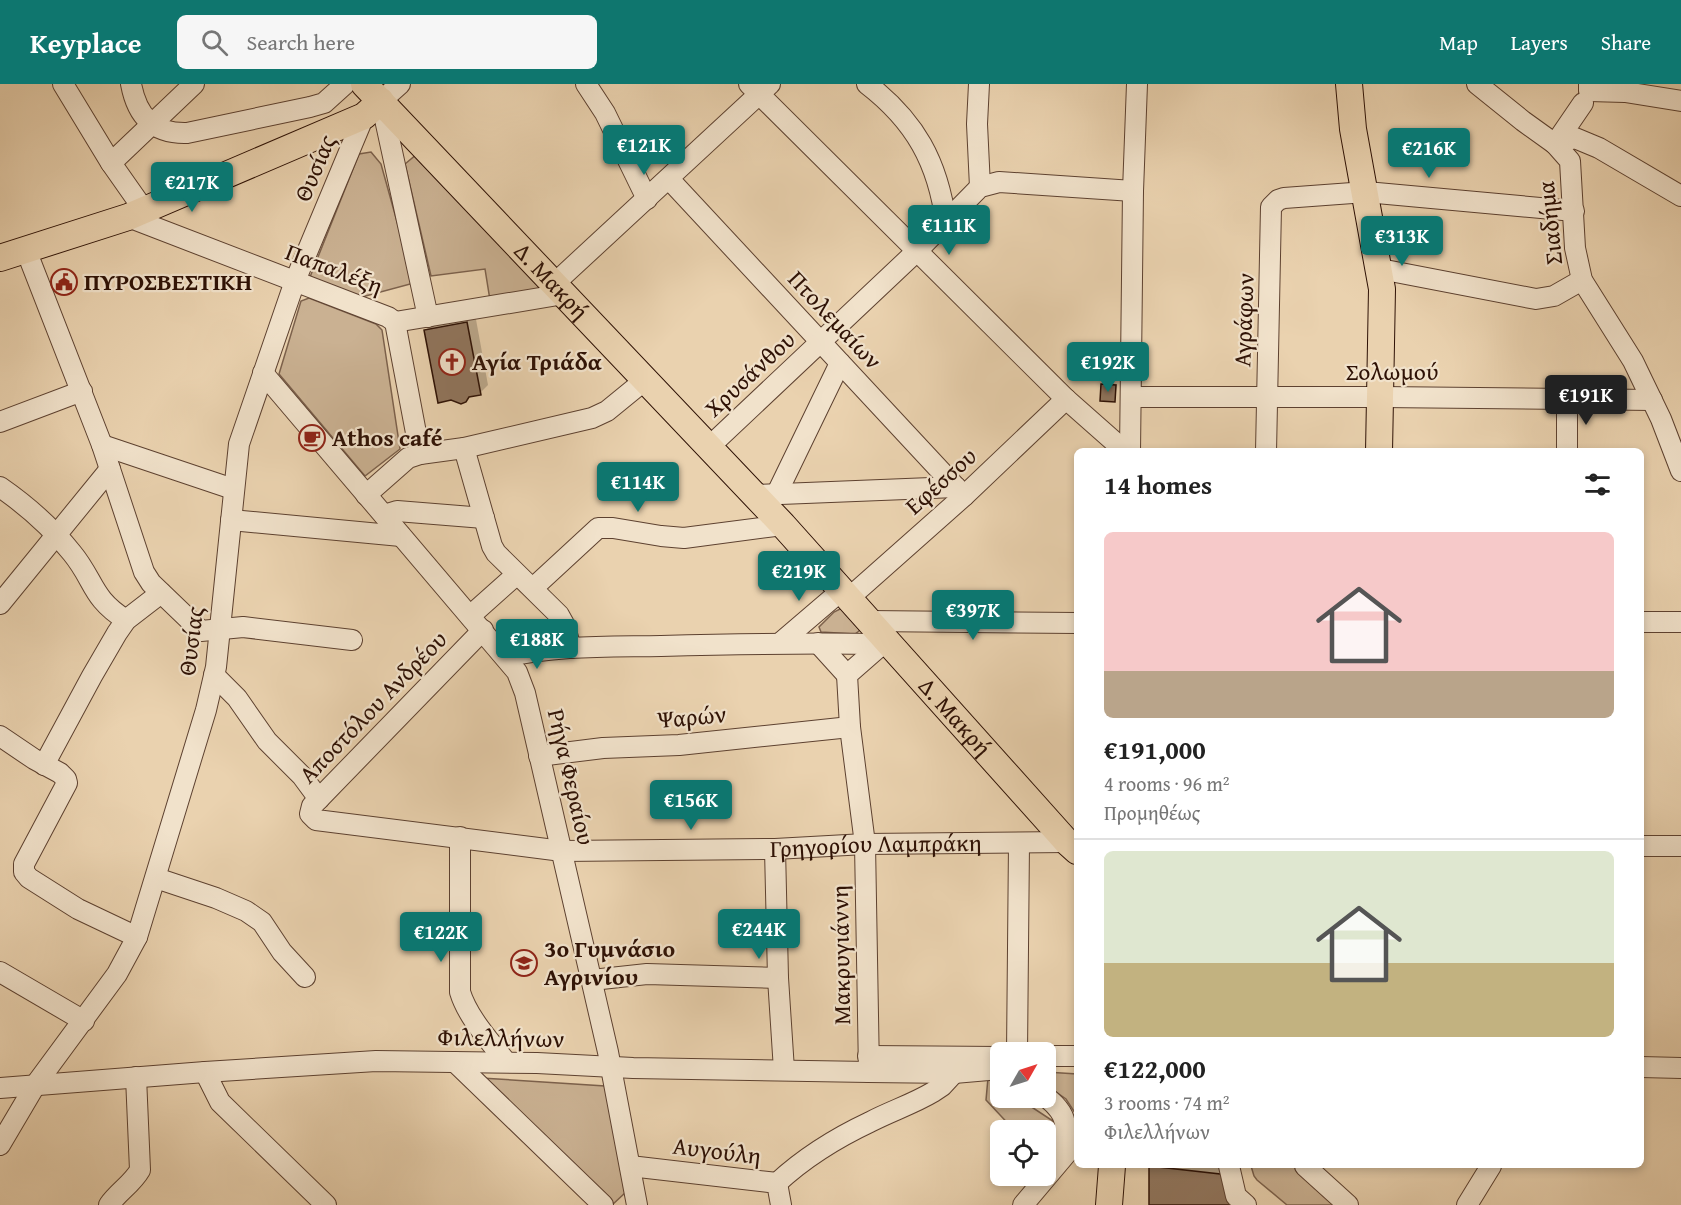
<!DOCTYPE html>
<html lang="en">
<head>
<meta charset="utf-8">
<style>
  body { margin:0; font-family:"Gentium Book Plus",serif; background:#f6f6f6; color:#222; height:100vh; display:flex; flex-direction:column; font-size:22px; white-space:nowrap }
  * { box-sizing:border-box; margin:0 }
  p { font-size:20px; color:#767676 }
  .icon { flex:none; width:33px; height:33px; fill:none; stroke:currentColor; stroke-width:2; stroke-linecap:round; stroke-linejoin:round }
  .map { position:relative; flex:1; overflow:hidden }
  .drawer { position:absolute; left:1074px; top:364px; width:570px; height:720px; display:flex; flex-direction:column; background:#fff; border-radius:9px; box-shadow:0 3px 9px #0003 }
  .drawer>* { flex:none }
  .needle { width:39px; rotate:51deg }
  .buttons { position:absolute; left:990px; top:958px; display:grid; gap:12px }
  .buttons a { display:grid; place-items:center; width:66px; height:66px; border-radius:9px; background:#fff; box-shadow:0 3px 9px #0003; font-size:30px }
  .price { position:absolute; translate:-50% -51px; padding:0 14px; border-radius:6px; background:#0f766e; color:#fff; font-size:20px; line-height:39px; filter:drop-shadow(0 2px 3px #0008) }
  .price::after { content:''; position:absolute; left:50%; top:36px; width:18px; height:14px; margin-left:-9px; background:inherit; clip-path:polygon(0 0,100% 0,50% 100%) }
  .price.selected { background:#222; color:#fff }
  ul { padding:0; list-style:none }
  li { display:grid; align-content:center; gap:12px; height:318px; padding:0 30px }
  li+li { border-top:2px solid #e0e0e0 }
  li span { display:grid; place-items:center; height:186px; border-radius:9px; color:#555 }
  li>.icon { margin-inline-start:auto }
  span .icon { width:108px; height:108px; fill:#fffc; stroke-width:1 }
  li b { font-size:26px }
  h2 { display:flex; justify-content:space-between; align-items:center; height:72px; padding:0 30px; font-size:26px }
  header { display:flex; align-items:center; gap:36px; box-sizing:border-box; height:84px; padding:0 30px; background:#0f766e; color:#fff }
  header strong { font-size:28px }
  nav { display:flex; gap:33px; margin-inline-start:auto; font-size:21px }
  .search { width:420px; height:54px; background:#f6f6f6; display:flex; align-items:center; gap:15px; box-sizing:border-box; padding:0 21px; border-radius:9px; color:#767676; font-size:22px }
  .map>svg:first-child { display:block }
  .green { fill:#cab192; stroke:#7c614c; stroke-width:1.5 }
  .shadow { fill:#0003 }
  .building { fill:#90755d; stroke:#2e1105; stroke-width:1.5 }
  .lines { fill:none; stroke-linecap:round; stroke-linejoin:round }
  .minor-casing { stroke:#5d4130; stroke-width:22 }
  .major-casing { stroke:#2e1105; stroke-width:28 }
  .minor { stroke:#f1e2cb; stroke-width:20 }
  .major { stroke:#ead2af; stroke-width:26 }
  .labels { text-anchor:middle; stroke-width:4.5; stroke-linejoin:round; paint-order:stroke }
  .street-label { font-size:24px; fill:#2e1105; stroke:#f1e2cb }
  .poi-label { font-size:24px; font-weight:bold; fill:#2e1105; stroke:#f1e2cb; text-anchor:start }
</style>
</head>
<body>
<header>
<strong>Keyplace</strong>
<div class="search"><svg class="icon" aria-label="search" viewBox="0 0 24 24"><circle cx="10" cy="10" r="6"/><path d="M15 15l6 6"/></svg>Search here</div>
<nav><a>Map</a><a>Layers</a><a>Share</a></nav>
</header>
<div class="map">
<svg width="1681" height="1121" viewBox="0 0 1681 1121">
  <rect width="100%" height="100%" fill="#ead2af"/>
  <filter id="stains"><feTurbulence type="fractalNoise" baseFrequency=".00333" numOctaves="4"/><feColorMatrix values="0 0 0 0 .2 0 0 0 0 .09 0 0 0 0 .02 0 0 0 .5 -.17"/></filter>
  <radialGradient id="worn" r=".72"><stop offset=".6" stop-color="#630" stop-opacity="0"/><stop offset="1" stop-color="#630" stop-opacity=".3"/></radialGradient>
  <path class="green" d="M371 68 381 80 414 199 362 213 310 193 359 70Z
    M417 70 545 204 490 216 485 185 431 192 405 80Z
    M309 214 376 240 382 246 400 365 365 392 279 290 301 217Z
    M840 525H843L860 545 859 547 855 550 821 548 819 543 834 528Z
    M1046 988 1077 990V1032L1066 1015 1046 1001Z
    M481 994 605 1002 626 1108 612 1121Z
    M988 994 1000 1003V1014H1018L1059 1041 1046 1058V1047H1015L986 1016Z
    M1251 1082H1298L1340 1121H1287L1257 1096 1254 1092Z"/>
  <path class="shadow" d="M475 230 488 301 480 309 451 315 426 246 434 238Z
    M1104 299 1117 300 1115 316 1103 301Z
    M1151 1082H1202L1235 1086 1241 1121H1150Z"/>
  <path class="building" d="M467 238 481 311 469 313 466 318 461 320 451 316 438 319 424 246Z
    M1101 300 1116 301 1115 318 1100 317Z
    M1149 1082 1229 1091 1231 1121H1149Z"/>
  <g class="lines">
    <defs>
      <g id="minor">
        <path d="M63 0 111 79 144 126"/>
        <path d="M131 0C137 32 153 50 187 49L310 23 324 19 345 0"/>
        <path d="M400 0 381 17 428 233"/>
        <path d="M586 0 605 29 647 115"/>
        <path d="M749 0 1066 315 1126 368"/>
        <path d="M867 0C915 37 938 78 946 139"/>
        <path d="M979 0 977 40 980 103"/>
        <path d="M1477 0 1523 37 1555 60 1575 54 1599 64 1681 112"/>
        <path d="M1589 0V7L1625 8 1681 17"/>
        <path d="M1583 19 1555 60 1570 77 1575 164 1582 196 1633 277 1661 335 1681 387"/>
        <path d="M111 79 194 0"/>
        <path d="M669 95 964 412"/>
        <path d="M128 133 388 233 395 238 420 370"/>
        <path d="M26 166 102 361 144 488 151 499 201 547 243 543 352 556"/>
        <path d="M1380 185 1536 215 1554 212 1582 196"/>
        <path d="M554 200 770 0"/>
        <path d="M395 238 564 210"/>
        <path d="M263 289 517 588 525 609 608 968 637 1121"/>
        <path d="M1131 313H1381L1652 316"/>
        <path d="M0 338 82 307"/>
        <path d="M102 361 233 405"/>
        <path d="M709 363 918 166 980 103 999 98 1133 107"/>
        <path d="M464 364 492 462 496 469 559 531 564 540 571 564"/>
        <path d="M1130 368 1133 107 1137 0"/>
        <path d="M1266 368 1271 123 1278 116 1284 114 1366 108 1574 127"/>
        <path d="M1567 368V316"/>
        <path d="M0 403C26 421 52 444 72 469 95 497 91 514 126 536"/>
        <path d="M777 409 840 279"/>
        <path d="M366 411 408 374 420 370 464 364 592 334 607 327 645 296"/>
        <path d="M754 411 956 403"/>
        <path d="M384 431 397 427 484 434"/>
        <path d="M231 436 401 452"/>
        <path d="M533 504 598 444H613L661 452 684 454 783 441"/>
        <path d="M849 514 964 412 1066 315"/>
        <path d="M0 520 110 385"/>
        <path d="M470 532 516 491"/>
        <path d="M869 537 1077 539"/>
        <path d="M1641 538H1681"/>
        <path id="s1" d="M483 546 312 722 310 730 316 736 562 767 775 765 865 760 1067 758"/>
        <path d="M780 559 842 506"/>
        <path d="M818 559 847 591"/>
        <path d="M506 573C557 561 609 563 661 562 735 560 808 559 881 560"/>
        <path d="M214 591 237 614 267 657 302 692 319 715"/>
        <path d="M0 652 34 675 60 689 66 695 67 699 24 780V788L29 794 78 825 137 853"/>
        <path d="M539 672 603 664 679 661 850 643"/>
        <path d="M44 681 92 592 117 549 126 536 161 509"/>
        <path d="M460 753V908C468 934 490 957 506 978"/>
        <path d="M1641 762H1681"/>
        <path d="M775 765 778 894 784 986"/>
        <path d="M156 794 216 814 246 827 262 838 282 868 305 893"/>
        <path d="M0 888 84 937"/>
        <path d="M592 896 647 890 778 894"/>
        <path d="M1017 969 1019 759"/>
        <path d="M868 972 1000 973"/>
        <path d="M1046 972H1077"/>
        <path d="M455 978 603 1121"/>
        <path d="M1641 983 1681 984"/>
        <path d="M205 988 220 1018 326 1121"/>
        <path d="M869 988 865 760 850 643 847 591 887 556"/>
        <path d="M0 1004 205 988 376 977 537 979 633 984 869 988 954 989 1000 985"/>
        <path d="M1046 1013C1072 1033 1070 1051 1049 1074"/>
        <path d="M0 1061 36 1000 117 890 137 853 206 626 216 583 239 360 295 197 364 32"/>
        <path d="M630 1082 777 1099 781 1121"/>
        <path d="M1229 1082 1236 1112 1246 1121"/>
        <path d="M1305 1082 1348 1121"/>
        <path d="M777 1099C804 1074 836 1054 870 1038 891 1027 913 1020 933 1008L942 1002 954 989"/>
        <path d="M109 1121C118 1108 132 1100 140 1086L136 993"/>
        <path d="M1023 1121 1077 1057"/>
        <path d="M1467 1121 1491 1082"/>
      </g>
      <g id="major">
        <path id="s2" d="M364 0 783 441 1067 758 1077 767"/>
        <path d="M1349 0 1353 45 1382 205 1379 368"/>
        <path d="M0 174 128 133 364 32 381 17"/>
        <path d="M1109 1121 1112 1082"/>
      </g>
    </defs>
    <use href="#minor" class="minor-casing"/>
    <use href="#major" class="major-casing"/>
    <use href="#minor" class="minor"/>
    <use href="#major" class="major"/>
  </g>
  <defs>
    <symbol id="civic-ring" viewBox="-11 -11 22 22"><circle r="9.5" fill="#f1e2cb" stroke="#8f2418" stroke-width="1.5"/><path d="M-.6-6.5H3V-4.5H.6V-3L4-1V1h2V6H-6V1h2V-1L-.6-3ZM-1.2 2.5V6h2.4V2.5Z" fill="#8f2418"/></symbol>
    <symbol id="church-ring" viewBox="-11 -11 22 22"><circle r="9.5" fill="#f1e2cb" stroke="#8f2418" stroke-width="1.5"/><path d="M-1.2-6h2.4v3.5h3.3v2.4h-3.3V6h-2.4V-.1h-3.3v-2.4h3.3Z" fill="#8f2418"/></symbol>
    <symbol id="cafe-ring" viewBox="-11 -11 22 22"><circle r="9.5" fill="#f1e2cb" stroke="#8f2418" stroke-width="1.5"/><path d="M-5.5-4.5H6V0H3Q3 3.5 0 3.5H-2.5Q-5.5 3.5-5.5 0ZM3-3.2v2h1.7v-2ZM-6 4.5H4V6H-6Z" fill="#8f2418"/></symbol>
    <symbol id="school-ring" viewBox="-11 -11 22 22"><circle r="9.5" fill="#f1e2cb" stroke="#8f2418" stroke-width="1.5"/><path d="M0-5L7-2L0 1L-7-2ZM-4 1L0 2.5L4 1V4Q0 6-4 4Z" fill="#8f2418"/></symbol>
  </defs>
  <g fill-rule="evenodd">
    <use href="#civic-ring" x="49" y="183" width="30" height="30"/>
    <use href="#church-ring" x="437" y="263" width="30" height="30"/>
    <use href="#cafe-ring" x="297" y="339" width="30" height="30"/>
    <use href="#school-ring" x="509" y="864" width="30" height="30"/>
  </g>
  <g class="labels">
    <g class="street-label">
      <text transform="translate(315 84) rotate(-67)" y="8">Θυσίας</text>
      <text transform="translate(1550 139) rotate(-96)" y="8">Σιαδήμα</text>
      <text transform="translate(334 185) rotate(21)" y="8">Παπαλέξη</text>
      <text dy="8" stroke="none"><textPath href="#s2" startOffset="272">Δ. Μακρή</textPath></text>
      <text transform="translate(835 236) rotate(47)" y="8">Πτολεμαίων</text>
      <text transform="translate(1244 236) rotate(-88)" y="8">Αγράφων</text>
      <text x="1392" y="296">Σολωμού</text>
      <text transform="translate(750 290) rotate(-43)" y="8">Χρυσάνθου</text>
      <text transform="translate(941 397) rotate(-42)" y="8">Εφέσσου</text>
      <text transform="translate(191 557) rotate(-83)" y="8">Θυσίας</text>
      <text transform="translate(373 623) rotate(-46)" y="8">Αποστόλου Ανδρέου</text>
      <text dy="8" stroke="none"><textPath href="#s2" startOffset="866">Δ. Μακρή</textPath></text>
      <text transform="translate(692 633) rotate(-5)" y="8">Ψαρών</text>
      <text transform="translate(571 693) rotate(77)" y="8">Ρήγα Φεραίου</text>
      <text dy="8" stroke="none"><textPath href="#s1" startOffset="824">Γρηγορίου Λαμπράκη</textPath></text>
      <text transform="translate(841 871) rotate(-91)" y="8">Μακρυγιάννη</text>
      <text transform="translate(501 954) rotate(1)" y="8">Φιλελλήνων</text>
      <text transform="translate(717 1067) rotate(7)" y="8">Αυγούλη</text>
    </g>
    <g class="poi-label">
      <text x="84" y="206">ΠΥΡΟΣΒΕΣΤΙΚΗ</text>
      <text x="472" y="286">Αγία Τριάδα</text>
      <text x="332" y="362">Athos café</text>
      <text x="544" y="873">3ο Γυμνάσιο<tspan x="544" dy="28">Αγρινίου</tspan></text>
    </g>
  </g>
  <rect width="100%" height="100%" filter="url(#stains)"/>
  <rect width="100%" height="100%" fill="url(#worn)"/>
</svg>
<div class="buttons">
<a><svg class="needle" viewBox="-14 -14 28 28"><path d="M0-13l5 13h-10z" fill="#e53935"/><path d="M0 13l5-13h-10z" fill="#767676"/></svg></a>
<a><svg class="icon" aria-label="locate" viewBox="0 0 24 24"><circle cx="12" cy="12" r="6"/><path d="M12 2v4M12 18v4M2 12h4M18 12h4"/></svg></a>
</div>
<b class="price" style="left:644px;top:92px">€121K</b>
<b class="price" style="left:1429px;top:95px">€216K</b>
<b class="price" style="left:192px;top:129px">€217K</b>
<b class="price" style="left:949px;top:172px">€111K</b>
<b class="price" style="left:1402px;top:183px">€313K</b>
<b class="price" style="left:1108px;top:309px">€192K</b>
<b class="price selected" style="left:1586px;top:342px">€191K</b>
<b class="price" style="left:638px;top:429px">€114K</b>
<b class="price" style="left:799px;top:518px">€219K</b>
<b class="price" style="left:973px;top:557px">€397K</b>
<b class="price" style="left:537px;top:586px">€188K</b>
<b class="price" style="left:691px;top:747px">€156K</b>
<b class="price" style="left:759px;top:876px">€244K</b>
<b class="price" style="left:441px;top:879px">€122K</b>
<section class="drawer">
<h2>14 homes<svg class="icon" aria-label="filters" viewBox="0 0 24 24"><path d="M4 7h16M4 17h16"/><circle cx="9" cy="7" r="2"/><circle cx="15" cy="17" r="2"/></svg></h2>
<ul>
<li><span style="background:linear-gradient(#f6c9c9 75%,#b9a48a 0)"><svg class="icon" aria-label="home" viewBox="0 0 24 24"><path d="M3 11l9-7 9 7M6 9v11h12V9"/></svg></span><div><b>€191,000</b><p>4 rooms · 96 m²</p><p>Προμηθέως</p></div></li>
<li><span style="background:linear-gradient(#dfe7d0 60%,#c2b280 0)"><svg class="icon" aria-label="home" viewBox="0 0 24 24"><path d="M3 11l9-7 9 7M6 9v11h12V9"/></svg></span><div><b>€122,000</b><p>3 rooms · 74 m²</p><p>Φιλελλήνων</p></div></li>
</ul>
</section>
</div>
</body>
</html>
